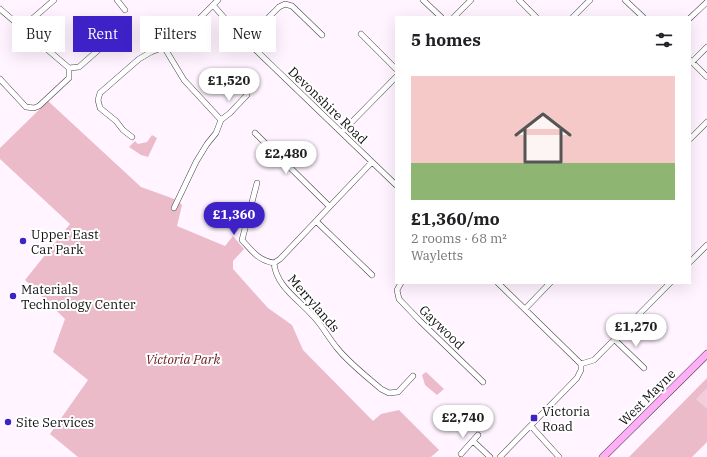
<!DOCTYPE html>
<html lang="en">
<head>
<meta charset="utf-8">
<style>
  body { margin:0; font-family:"IBM Plex Serif",serif; background:#f2f2f2; color:#202124; height:100vh; display:flex; flex-direction:column; font-size:15px; white-space:nowrap }
  * { box-sizing:border-box; margin:0 }
  p { font-size:13px; color:#757577 }
  .icon { flex:none; width:22px; height:22px; fill:none; stroke:currentColor; stroke-width:2; stroke-linecap:round; stroke-linejoin:round }
  .map { position:relative; flex:1; overflow:hidden }
  .sheet { position:absolute; left:395px; top:16px; width:296px; height:268px; display:flex; flex-direction:column; background:#fff; border-radius:0px; box-shadow:0 4px 16px #0002 }
  .sheet>* { flex:none }
  .guide { position:absolute; left:12px; top:16px; width:323px; height:36px; display:flex; gap:8px }
  .price { position:absolute; translate:-50% -34px; padding:0 9px; border-radius:14px; background:#fff; color:#222; font-size:13px; line-height:26px; filter:drop-shadow(0 1px 2px #0008) }
  .price::after { content:''; position:absolute; left:50%; top:24px; width:12px; height:9px; margin-left:-6px; background:inherit; clip-path:polygon(0 0,100% 0,50% 100%) }
  .price.current { background:#3e22c7; color:#fff }
  ul { padding:0; list-style:none }
  li { display:grid; align-content:center; gap:8px; height:212px; padding:0 16px }
  li span { display:grid; place-items:center; height:124px; border-radius:0px; color:#555 }
  li>.icon { margin-inline-start:auto }
  span .icon { width:72px; height:72px; fill:#fffc; stroke-width:1 }
  li b { font-size:17px }
  h2 { display:flex; justify-content:space-between; align-items:center; height:48px; padding:0 16px; font-size:17px }
  .tag { padding:0 14px; border-radius:0px; background:#fff; box-shadow:0 4px 16px #0002; font-size:14px; line-height:36px }
  .tag.current { background:#3e22c7; color:#fff }
  .map>svg:first-child { display:block }
  .green { fill:#ecbbca }
  .pitch { fill:#f3cdde }
  .lines { fill:none; stroke-linecap:round; stroke-linejoin:round }
  .minor-casing { stroke:#434343; stroke-width:6 }
  .secondary-casing { stroke:#323232; stroke-width:8 }
  .minor { stroke:#fff; stroke-width:5 }
  .secondary { stroke:#ffaff7; stroke-width:7 }
  .poi-dot { fill:#3e22c7; stroke:#fff; stroke-width:1.5 }
  .labels { text-anchor:middle; stroke-width:4; stroke-linejoin:round; paint-order:stroke }
  .street-label { font-size:13px; fill:#101010; stroke:#fff }
  .poi-label { font-size:13px; fill:#101010; stroke:#fff; text-anchor:start }
  .park-label { font-size:13px; font-style:italic; fill:#6c1e1d; stroke:#fff }
</style>
</head>
<body>
<div class="map">
<svg width="707" height="457" viewBox="0 0 707 457">
  <rect width="100%" height="100%" fill="#fff4ff"/>
  <path class="green" d="M48 101 141 187 177 200 182 205 177 226 225 246 233 236 244 249 233 261V269L268 308 292 325 303 350 373 421 381 414 399 410 439 450 431 457H78L50 434 88 380 53 352 65 319 25 280 70 224 0 159V148Z
    M152 135 157 138 148 157 141 155 129 147 135 141 138 144 147 142Z
    M426 372 444 389 437 395 425 385 422 375Z
    M707 378V442L692 457H629Z"/>
  <path class="pitch" d="M707 388V409L696 399Z"/>
  <g class="lines">
    <defs>
      <path id="minor" d="M117 0 125 10
        M423 0 441 17
        M519 0 536 17
        M625 0 643 17
        M213 5 235 30 396 185
        M0 9 69 68 79 67 121 30
        M454 17 471 0
        M573 17 590 0
        M690 18 707 2
        M79 21 102 47
        M24 28V26L54 0
        M361 34 396 69
        M246 40 279 7 285 4 292 6 322 35
        M164 47 184 80 221 120 216 133 207 144 196 162 174 208
        M690 60 707 77
        M692 62 707 47
        M0 79 26 107 34 108 39 106 69 78V68
        M221 120 230 113 247 95
        M342 132 396 77
        M255 133 329 206
        M132 137 123 130 116 121 100 108 98 100 100 93 139 59 151 52 164 47 184 34 218 0
        M690 139 707 122
        M372 162 280 259 274 263C276 286 298 299 313 316 322 325 328 337 337 348 349 363 366 376 381 389L389 393 398 392 413 376
        M257 183 242 240C253 252 258 260 274 263
        M316 221 372 275
        M690 262 707 245
        M401 283 397 290 399 299 420 321 483 382
        M498 283 581 364
        M525 309 550 283
        M615 340 644 368
        M581 364 594 360 670 283
        M531 426 559 457
        M473 441 490 457
        M461 454 478 435
        M500 457 577 378 581 370V364"/>
      <path id="secondary" d="M603 457 707 354"/>
    </defs>
    <use href="#minor" class="minor-casing"/>
    <use href="#secondary" class="secondary-casing"/>
    <use href="#minor" class="minor"/>
    <use href="#secondary" class="secondary"/>
  </g>
  <g class="poi-dot">
    <circle cx="23" cy="241" r="4"/>
    <circle cx="13" cy="296" r="4"/>
    <rect x="530" y="414" width="8" height="8" rx="2"/>
    <circle cx="8" cy="422" r="4"/>
  </g>
  <g class="labels">
    <g class="street-label">
      <text transform="translate(328 105) rotate(44)" y="5">Devonshire Road</text>
      <text transform="translate(314 303) rotate(49)" y="5">Merrylands</text>
      <text transform="translate(442 327) rotate(44)" y="5">Gaywood</text>
      <text transform="translate(647 397) rotate(-45)" y="5">West Mayne</text>
    </g>
    <g class="poi-label">
      <text x="31" y="239">Upper East<tspan x="31" dy="15">Car Park</tspan></text>
      <text x="21" y="294">Materials<tspan x="21" dy="15">Technology Center</tspan></text>
      <text x="542" y="416">Victoria<tspan x="542" dy="15">Road</tspan></text>
      <text x="16" y="427">Site Services</text>
    </g>
    <g class="park-label">
      <text x="183" y="364">Victoria Park</text>
    </g>
  </g>
</svg>
<b class="price" style="left:229px;top:102px">£1,520</b>
<b class="price" style="left:286px;top:175px">£2,480</b>
<b class="price current" style="left:234px;top:236px">£1,360</b>
<b class="price" style="left:636px;top:348px">£1,270</b>
<b class="price" style="left:463px;top:439px">£2,740</b>
<div class="guide">
<a class="tag">Buy</a>
<a class="tag current">Rent</a>
<a class="tag">Filters</a>
<a class="tag">New</a>
</div>
<section class="sheet">
<h2>5 homes<svg class="icon" aria-label="filters" viewBox="0 0 24 24"><path d="M4 7h16M4 17h16"/><circle cx="9" cy="7" r="2"/><circle cx="15" cy="17" r="2"/></svg></h2>
<ul>
<li><span style="background:linear-gradient(#f6c9c9 70%,#8fb573 0)"><svg class="icon" aria-label="home" viewBox="0 0 24 24"><path d="M3 11l9-7 9 7M6 9v11h12V9"/></svg></span><div><b>£1,360/mo</b><p>2 rooms · 68 m²</p><p>Wayletts</p></div></li>
</ul>
</section>
</div>
</body>
</html>
